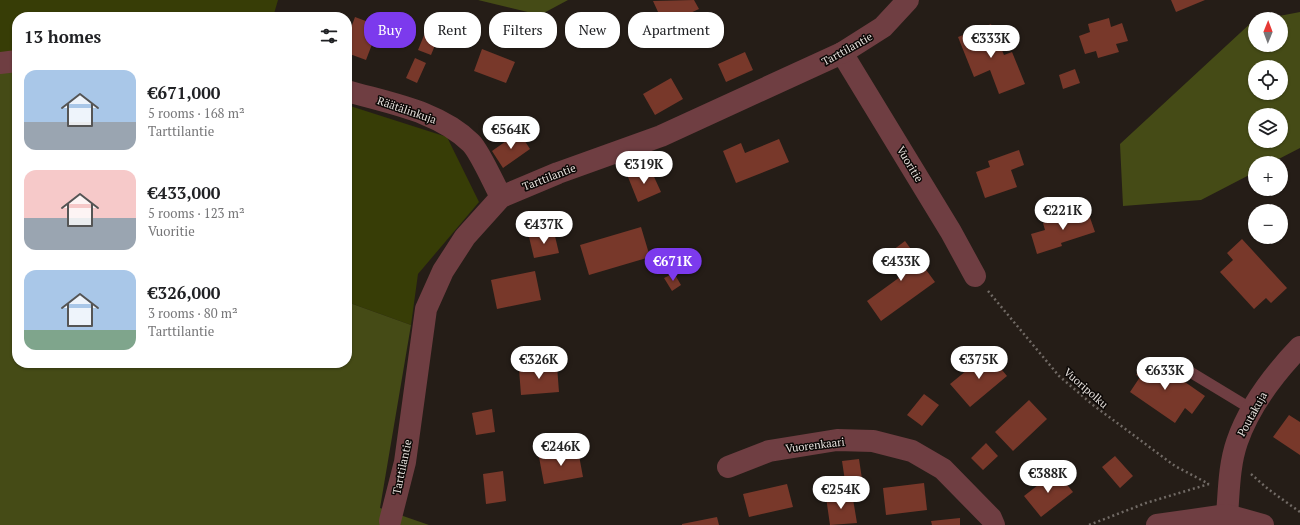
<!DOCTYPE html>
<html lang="en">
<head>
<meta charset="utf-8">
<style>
  body { margin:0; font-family:"PT Serif",serif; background:#f2f2f2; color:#202124; height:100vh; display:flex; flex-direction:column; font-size:15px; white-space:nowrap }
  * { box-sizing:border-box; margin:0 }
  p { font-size:13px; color:#757577 }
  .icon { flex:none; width:22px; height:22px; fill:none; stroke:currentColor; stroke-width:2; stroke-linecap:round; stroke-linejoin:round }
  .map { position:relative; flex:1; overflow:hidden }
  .side { position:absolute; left:12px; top:12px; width:340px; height:356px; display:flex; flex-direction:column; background:#fff; border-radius:16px; box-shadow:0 1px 3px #0004 }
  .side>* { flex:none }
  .banner { position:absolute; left:364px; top:12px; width:380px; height:36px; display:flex; gap:8px }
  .needle { width:26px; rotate:1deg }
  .fabs { position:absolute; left:1248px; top:12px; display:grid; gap:8px }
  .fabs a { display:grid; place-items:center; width:40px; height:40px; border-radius:50%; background:#fff; box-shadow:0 1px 3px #0004; font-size:20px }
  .price { position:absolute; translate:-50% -34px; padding:0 9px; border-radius:14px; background:#fff; color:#222; font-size:13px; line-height:26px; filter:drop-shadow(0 1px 2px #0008) }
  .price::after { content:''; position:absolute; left:50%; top:24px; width:12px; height:9px; margin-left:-6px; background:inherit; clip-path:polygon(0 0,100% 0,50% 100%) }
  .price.current { background:#7c3aed; color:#fff }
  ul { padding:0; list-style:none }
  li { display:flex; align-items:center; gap:12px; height:100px; padding:0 12px }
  li span { display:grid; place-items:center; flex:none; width:112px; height:80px; border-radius:12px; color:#555 }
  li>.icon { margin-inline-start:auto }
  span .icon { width:48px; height:48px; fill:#fffc; stroke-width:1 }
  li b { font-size:17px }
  h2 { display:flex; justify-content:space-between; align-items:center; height:48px; padding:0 12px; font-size:17px }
  .tag { padding:0 14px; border-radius:16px; background:#fff; box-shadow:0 1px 3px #0004; font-size:14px; line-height:36px }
  .tag.current { background:#7c3aed; color:#fff }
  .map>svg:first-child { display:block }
  .green { fill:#373d06 }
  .forest { fill:#454b16; fill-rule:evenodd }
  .building { fill:#78382a }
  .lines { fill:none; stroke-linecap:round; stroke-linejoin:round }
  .path { stroke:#716a65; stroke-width:2.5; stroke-dasharray:2 3; stroke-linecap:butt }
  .service { stroke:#6f3e42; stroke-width:11 }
  .minor { stroke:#6f3e42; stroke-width:22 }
  .tertiary { stroke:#6f3e42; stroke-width:22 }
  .labels { text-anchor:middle; stroke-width:3; stroke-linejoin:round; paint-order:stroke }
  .street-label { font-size:11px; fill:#e6e0dc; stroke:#0c0806 }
</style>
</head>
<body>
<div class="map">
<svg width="1300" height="525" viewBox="0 0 1300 525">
  <rect width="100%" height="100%" fill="#251d17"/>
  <path class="green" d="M0 0H278L273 17H17V62L0 64Z
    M347 105 447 137 479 202 418 274 411 325 347 302Z"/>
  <path class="forest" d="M478 0H568L540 15Z
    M1300 12V148L1271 163H1255V172L1201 200 1123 206 1120 144 1253 21H1255V45H1281V19H1264ZM1255 67H1281V93H1255ZM1255 115H1281V141H1255Z
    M17 62V363H347V302L411 325 380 508 429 525H0V64Z"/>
  <path class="building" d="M694 0 699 9 664 25 653 1Z
    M1171 0H1205L1176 12Z
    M355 17 379 26 366 60 347 53V39Z
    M1109 18 1111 27 1122 23 1128 41 1116 44 1119 52 1098 58 1096 51 1085 54 1079 36 1090 32 1088 24Z
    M991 24 1004 55 1012 52 1025 84 999 94 990 70 974 77 958 37Z
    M427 28 440 33 431 55 418 50Z
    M482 49 515 62 506 83 474 71Z
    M745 52 753 70 726 82 718 64Z
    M415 58 426 63 417 83 406 78Z
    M1075 69 1080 83 1063 89 1059 75Z
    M671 78 683 99 655 115 643 94Z
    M519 132 530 149 503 168 492 151Z
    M779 139 789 162 736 183 723 151 741 143 745 153Z
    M1019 150 1024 165 1011 170 1017 187 985 198 976 172 990 167 988 161Z
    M650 168 661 192 638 202 628 177Z
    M1087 209 1095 232 1061 243 1062 246 1037 254 1031 234 1045 230 1043 223Z
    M641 227 650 257 589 275 580 245Z
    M554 232 559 253 534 258 529 237Z
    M1242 239 1287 288 1271 303 1266 298 1254 309 1220 272 1233 260 1227 253Z
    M905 241 935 282 881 321 867 301 900 277 885 256Z
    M535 271 541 300 497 309 491 280Z
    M674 273 681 285 672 291 664 278Z
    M988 353 1007 376 970 407 950 384Z
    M1149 357 1205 396 1192 414 1185 408 1175 423 1130 392 1140 377 1136 375Z
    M557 366 559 392 521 395 519 369Z
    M924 394 939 405 922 426 907 415Z
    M1029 400 1047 419 1013 451 995 432Z
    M492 409 495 432 476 435 472 413Z
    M1289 415 1300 422V455L1273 437Z
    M986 443 998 456 983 470 971 458Z
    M578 450 583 477 544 484 539 457Z
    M1115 456 1133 476 1120 488 1102 467Z
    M859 459 862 479 845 481 842 461Z
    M503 471 506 501 486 504 483 474Z
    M1056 471 1073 492 1041 517 1024 496Z
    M924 483 927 510 886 515 883 488Z
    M787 484 793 507 749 517 743 494Z
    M852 493 857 523 830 525 826 497Z
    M717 517 719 525H682V524Z
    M960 518V525H932L931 521Z"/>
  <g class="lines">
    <path class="path" d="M988 291 1059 376 1093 405 1175 466 1209 484
      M1251 474 1268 489 1300 512
      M1089 525 1146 503 1209 484"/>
    <path class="service" d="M1182 367 1253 410"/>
    <path class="minor" d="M0 63 17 61
      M347 91C388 103 439 111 471 143 480 152 494 184 501 197
      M728 467 769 451 837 440 873 441 912 451 943 469 991 518 994 525
      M1227 515C1229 491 1229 465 1237 442 1249 407 1274 374 1300 347
      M390 521 405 462 426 309 443 271 465 237 501 197 558 173 661 136 842 53 951 232 975 276"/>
    <path class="tertiary" d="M842 53 883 27 908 0
      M1157 525 1227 515 1263 525"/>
  </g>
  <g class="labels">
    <g class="street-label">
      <text transform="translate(847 49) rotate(-29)" y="4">Tarttilantie</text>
      <text transform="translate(407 110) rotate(19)" y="4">Räätälinkuja</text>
      <text transform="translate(910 164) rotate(59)" y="4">Vuoritie</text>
      <text transform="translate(549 177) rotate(-21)" y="4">Tarttilantie</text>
      <text transform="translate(1086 388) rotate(41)" y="4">Vuoripolku</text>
      <text transform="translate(1252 414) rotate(-61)" y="4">Poutakuja</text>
      <text transform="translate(815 445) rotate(-7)" y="4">Vuorenkaari</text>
      <text transform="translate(402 467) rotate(-78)" y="4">Tarttilantie</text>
    </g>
  </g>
</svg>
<div class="fabs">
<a><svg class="needle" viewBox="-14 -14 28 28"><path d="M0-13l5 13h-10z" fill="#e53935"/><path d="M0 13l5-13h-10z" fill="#757577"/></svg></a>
<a><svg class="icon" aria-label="locate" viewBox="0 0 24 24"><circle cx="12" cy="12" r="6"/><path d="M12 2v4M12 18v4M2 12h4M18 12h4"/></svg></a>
<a><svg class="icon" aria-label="layers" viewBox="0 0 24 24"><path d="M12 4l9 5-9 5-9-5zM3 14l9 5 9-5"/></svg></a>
<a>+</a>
<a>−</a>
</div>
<b class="price" style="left:991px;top:59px">€333K</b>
<b class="price" style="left:511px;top:150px">€564K</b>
<b class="price" style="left:644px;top:185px">€319K</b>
<b class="price" style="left:1063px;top:231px">€221K</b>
<b class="price" style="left:544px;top:245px">€437K</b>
<b class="price current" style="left:673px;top:282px">€671K</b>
<b class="price" style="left:901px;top:282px">€433K</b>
<b class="price" style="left:539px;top:380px">€326K</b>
<b class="price" style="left:979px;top:380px">€375K</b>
<b class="price" style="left:1165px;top:391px">€633K</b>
<b class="price" style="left:561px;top:467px">€246K</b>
<b class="price" style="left:1048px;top:494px">€388K</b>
<b class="price" style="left:841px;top:510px">€254K</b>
<div class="banner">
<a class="tag current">Buy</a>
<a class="tag">Rent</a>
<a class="tag">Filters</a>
<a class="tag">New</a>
<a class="tag">Apartment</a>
</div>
<section class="side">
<h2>13 homes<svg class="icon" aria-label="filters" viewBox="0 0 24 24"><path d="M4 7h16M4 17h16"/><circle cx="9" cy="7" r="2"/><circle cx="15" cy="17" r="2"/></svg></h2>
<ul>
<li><span style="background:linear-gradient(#a9c7e8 65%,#9aa5b1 0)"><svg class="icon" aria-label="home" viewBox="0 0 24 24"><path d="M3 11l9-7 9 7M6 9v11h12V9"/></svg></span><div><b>€671,000</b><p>5 rooms · 168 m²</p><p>Tarttilantie</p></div></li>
<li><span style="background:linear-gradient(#f6c9c9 60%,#9aa5b1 0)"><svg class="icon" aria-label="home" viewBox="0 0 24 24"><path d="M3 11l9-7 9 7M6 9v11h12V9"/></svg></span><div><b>€433,000</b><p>5 rooms · 123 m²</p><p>Vuoritie</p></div></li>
<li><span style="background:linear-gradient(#a9c7e8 75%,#7fa58c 0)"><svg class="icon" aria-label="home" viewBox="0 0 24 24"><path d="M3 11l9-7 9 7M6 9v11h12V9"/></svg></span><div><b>€326,000</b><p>3 rooms · 80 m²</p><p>Tarttilantie</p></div></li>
</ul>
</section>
</div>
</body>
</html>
